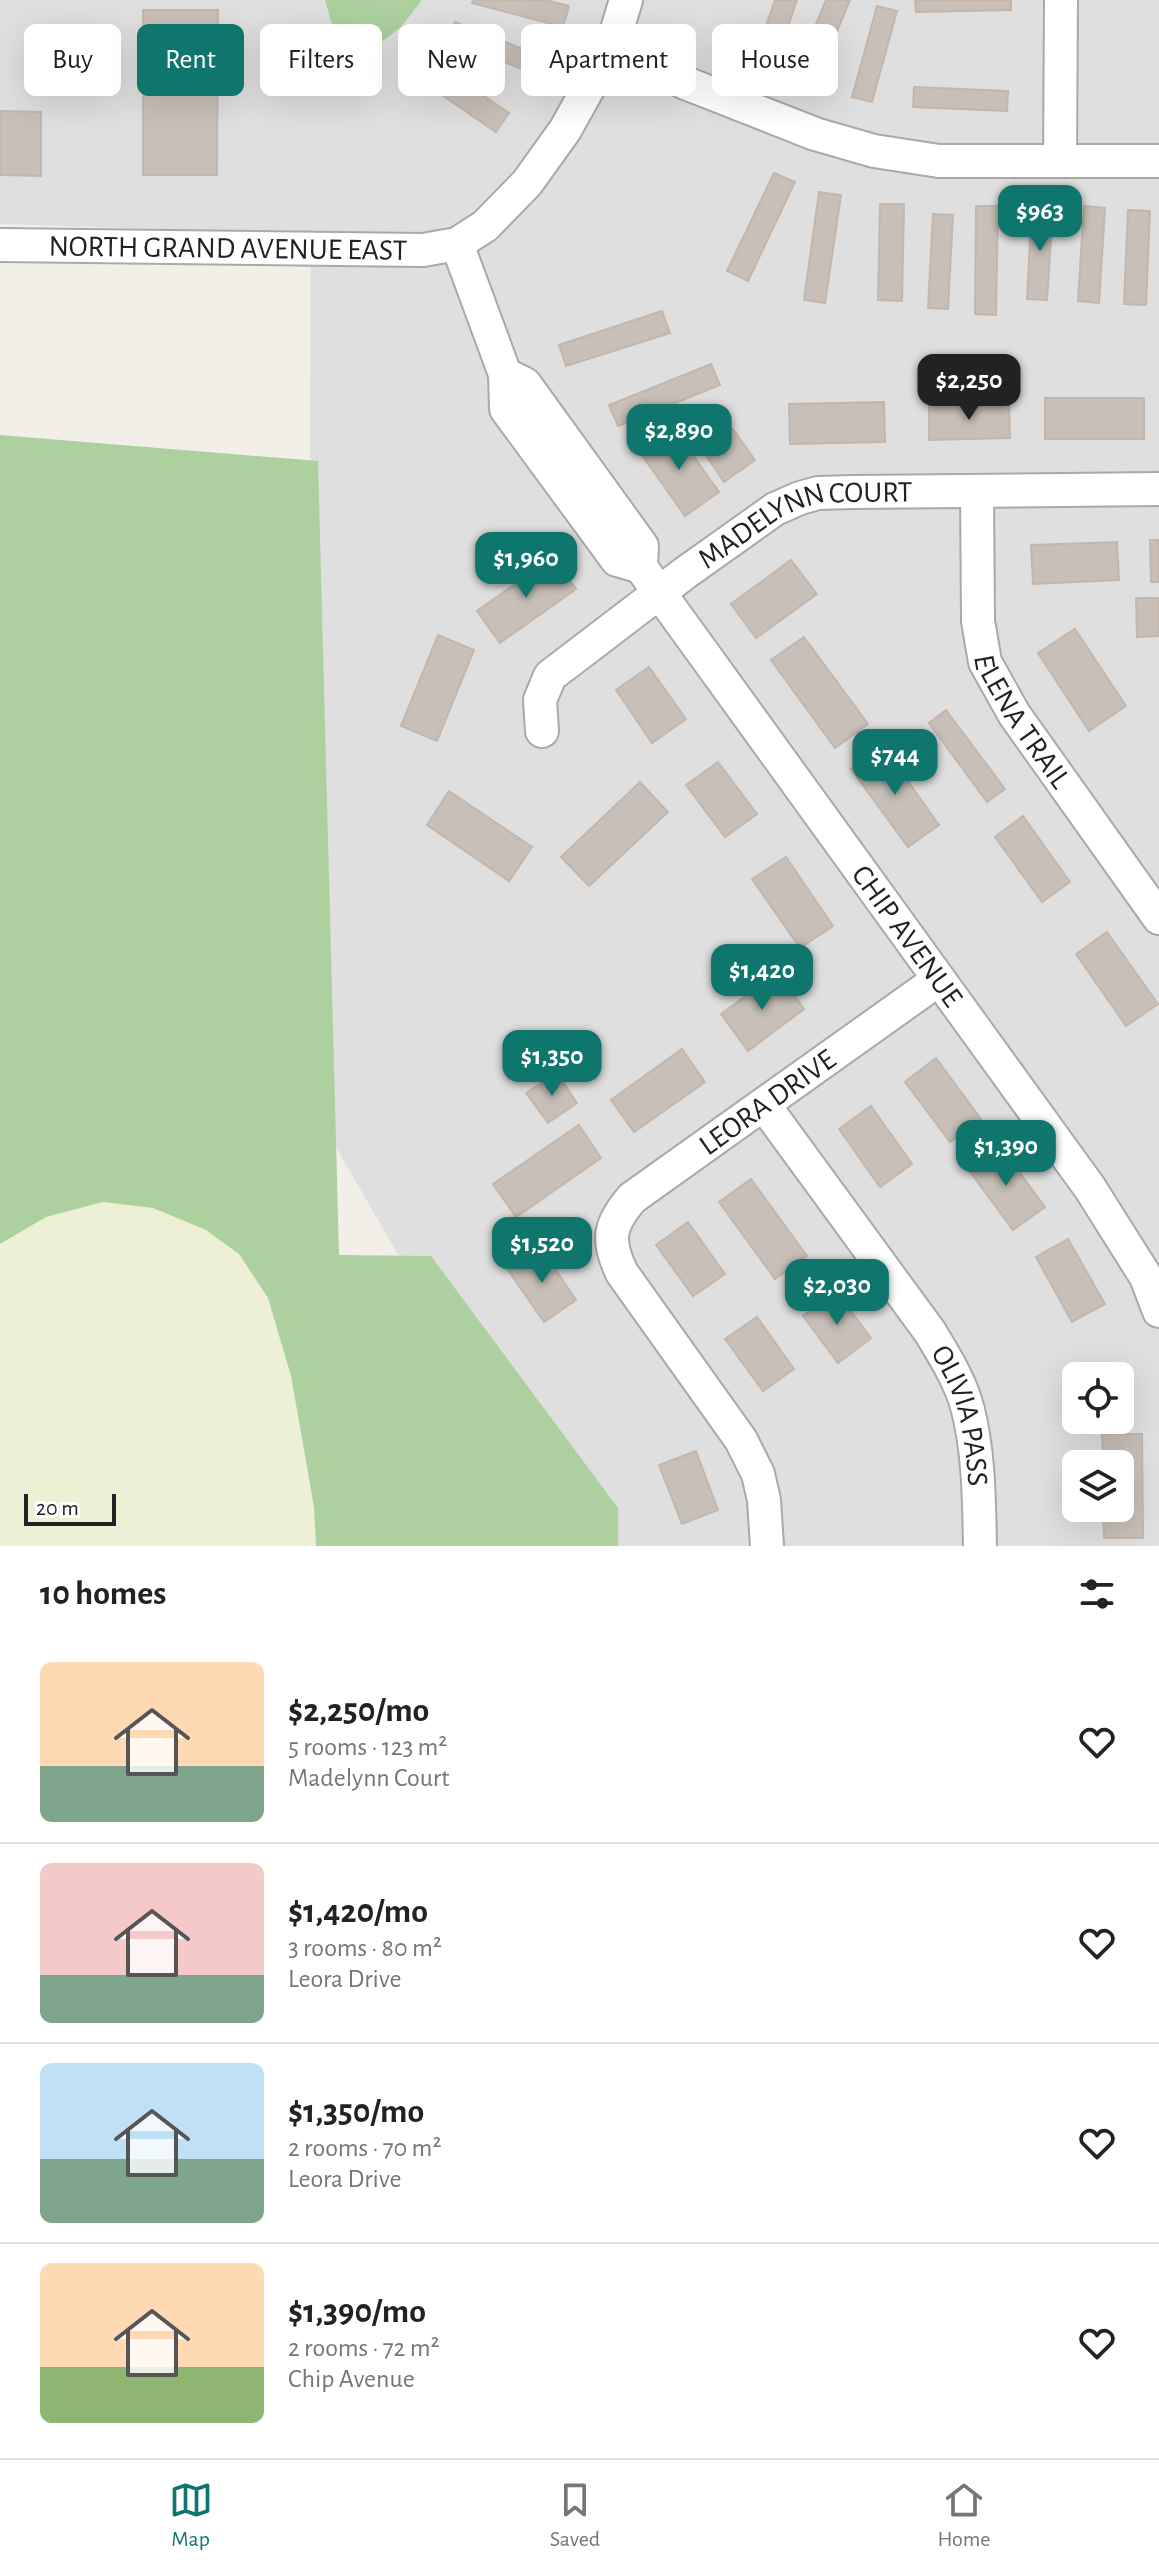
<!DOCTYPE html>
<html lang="en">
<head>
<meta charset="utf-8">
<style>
  body { margin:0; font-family:"Alegreya Sans",sans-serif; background:#f2f2f2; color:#222; height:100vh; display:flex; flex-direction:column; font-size:30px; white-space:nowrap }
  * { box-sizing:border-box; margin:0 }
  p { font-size:26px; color:#767676 }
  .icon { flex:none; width:44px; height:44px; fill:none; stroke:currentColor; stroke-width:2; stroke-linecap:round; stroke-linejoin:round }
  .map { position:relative; height:1546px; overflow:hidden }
  .sheet { display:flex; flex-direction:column; background:#fff; flex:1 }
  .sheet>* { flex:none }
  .hud { position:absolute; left:24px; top:24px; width:1112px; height:72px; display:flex; gap:16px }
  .controls { position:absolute; left:1062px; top:1362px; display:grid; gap:16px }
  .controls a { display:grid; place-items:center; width:72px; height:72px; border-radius:12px; background:#fff; box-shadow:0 8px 32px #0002; font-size:40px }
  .scale { position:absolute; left:24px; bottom:20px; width:92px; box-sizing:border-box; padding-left:8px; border:4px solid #222; border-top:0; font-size:22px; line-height:28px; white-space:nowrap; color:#222; -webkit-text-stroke:6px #fff; paint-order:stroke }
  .price { position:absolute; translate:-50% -68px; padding:0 18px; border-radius:16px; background:#0f766e; color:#fff; font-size:26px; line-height:52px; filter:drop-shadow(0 2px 4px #0008) }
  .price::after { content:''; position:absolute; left:50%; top:48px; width:24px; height:18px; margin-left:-12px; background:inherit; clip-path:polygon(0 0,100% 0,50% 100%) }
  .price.current { background:#222; color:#fff }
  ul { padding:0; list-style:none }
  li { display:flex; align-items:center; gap:24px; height:200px; padding:0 40px }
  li+li { border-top:2px solid #e0e0e0 }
  li span { display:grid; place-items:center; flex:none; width:224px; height:160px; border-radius:12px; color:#555 }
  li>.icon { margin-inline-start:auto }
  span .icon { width:96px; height:96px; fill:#fffc; stroke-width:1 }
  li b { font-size:34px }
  h2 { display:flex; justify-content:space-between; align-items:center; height:96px; padding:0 40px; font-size:34px }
  .chip { padding:0 28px; border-radius:12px; background:#fff; box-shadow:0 8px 32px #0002; font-size:28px; line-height:72px }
  .chip.current { background:#0f766e; color:#fff }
  .menu { display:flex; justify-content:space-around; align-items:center; height:112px; border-top:2px solid #e0e0e0; background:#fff; font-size:22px; color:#767676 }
  .menu a { display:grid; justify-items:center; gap:4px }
  .menu .current { color:#0f766e }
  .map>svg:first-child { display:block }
  .residential { fill:#e0dfdf; fill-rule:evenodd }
  .farmland { fill:#eef0d5 }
  .forest { fill:#add19e }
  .building { fill:#c7bfb8; stroke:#c4b6ab; stroke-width:2 }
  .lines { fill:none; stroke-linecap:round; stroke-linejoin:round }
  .minor-casing { stroke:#a9a9a9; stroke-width:36 }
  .minor { stroke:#fff; stroke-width:32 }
  .labels { text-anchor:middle; stroke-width:6; stroke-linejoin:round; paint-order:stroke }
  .street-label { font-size:30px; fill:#222; stroke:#fff }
</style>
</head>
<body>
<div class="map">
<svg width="1159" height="1546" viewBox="0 0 1159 1546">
  <rect width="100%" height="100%" fill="#f2efe9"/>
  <path class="residential" d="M0 0H1159V1546H585L415 1284 307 1097 311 234 0 224ZM1076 1376H1120V1420H1076ZM1076 1464H1120V1508H1076Z"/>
  <path class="farmland" d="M103 1202 153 1208 206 1230 239 1254 268 1298 291 1376 314 1507 316 1546H0V1244L46 1217Z"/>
  <path class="forest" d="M325 0H422L401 27 345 70Z
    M0 435 318 461 339 1255 431 1256 618 1508V1546H316L314 1507 291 1376 268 1298 239 1254 206 1230 153 1208 103 1202 46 1217 0 1244Z"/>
  <path class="building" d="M473 0H545L569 6 563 27 472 3Z
    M775 0H797L777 59 757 52Z
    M826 0H850L817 79 797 70Z
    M915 0H1011V10L916 12Z
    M877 6 897 11 872 102 852 97Z
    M143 10H218L217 175H143Z
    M455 22 541 56 534 74 447 39Z
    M430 59 509 113 496 132 417 78Z
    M914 87 1008 91 1007 111 913 107Z
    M0 111 41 112V176L0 175Z
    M774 173 795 182 748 281 727 271Z
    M819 192 841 195 825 303 804 300Z
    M880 204H904L902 301 878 300Z
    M976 206H998L996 315 975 314Z
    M1032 206 1053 207 1047 300 1027 299Z
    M1084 206 1105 208 1099 303 1078 301Z
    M1128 210 1150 211 1146 305 1124 304Z
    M933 214 953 215 948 309 928 308Z
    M662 311 670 333 566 366 559 345Z
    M711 364 720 385 618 426 609 405Z
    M1045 398H1144V439H1045Z
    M884 402 885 442 790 444 789 404Z
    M1009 404 1010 438 929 440V405Z
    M673 427 719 492 685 516 639 451Z
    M733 429 755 460 724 482 703 451Z
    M1150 540H1159V582H1151Z
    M1117 542 1119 580 1033 584 1031 545Z
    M553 557 576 589 500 643 477 611Z
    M791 560 817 594 756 638 731 604Z
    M1136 598H1159V636L1137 637Z
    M1075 629 1126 706 1089 731 1038 653Z
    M438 635 474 650 437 741 401 726Z
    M804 637 868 724 835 748 771 660Z
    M649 667 686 719 652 743 616 690Z
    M946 710 1005 789 987 802 929 723Z
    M883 746 939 825 908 847 851 769Z
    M718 762 757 814 725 837 686 785Z
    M640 782 668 812 589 886 561 857Z
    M449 791 532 847 509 881 427 825Z
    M1023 816 1070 882 1042 902 995 837Z
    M786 857 833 926 800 948 752 879Z
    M1107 932 1158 1004 1126 1026 1076 954Z
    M777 973 804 1009 748 1051 721 1014Z
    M682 1049 705 1082 634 1132 611 1100Z
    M936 1058 981 1119 950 1142 905 1082Z
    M557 1073 577 1103 548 1123 526 1093Z
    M871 1106 912 1164 880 1187 839 1129Z
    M579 1125 601 1158 516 1217 493 1184Z
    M1000 1146 1045 1207 1013 1230 968 1169Z
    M751 1179 807 1256 775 1279 719 1202Z
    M688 1222 725 1274 693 1296 656 1245Z
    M1068 1239 1105 1304 1072 1322 1036 1257Z
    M541 1248 576 1300 544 1322 508 1270Z
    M836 1291 871 1338 838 1363 803 1316Z
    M757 1317 794 1369 763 1391 725 1339Z
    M1102 1434H1142L1143 1538H1104L1103 1508H1120V1464H1103Z
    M696 1451 718 1510 682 1524 659 1465Z"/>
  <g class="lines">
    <defs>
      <g id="minor">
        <path d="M612 46 683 82 815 134 874 151 939 161H1159"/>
        <path d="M1060 161 1061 0"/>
        <path d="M457 244 505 374 506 409 617 560 641 567"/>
        <path id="s1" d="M0 245 423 250 457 244 485 226 527 183 565 130 612 46 626 0"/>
        <path id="s2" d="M505 374 525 384 642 546 641 567 643 570 1090 1188 1146 1277 1159 1311"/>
        <path id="s3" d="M977 492 978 621 985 662 1014 714 1159 918"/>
        <path id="s4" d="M542 731 540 700 550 676 685 573 775 509 800 498 818 493 853 492 1159 489"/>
        <path id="s5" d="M764 1105 930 1332C945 1357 961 1382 968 1410 979 1454 979 1501 980 1546"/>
        <path id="s6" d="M767 1546 764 1500 758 1474 741 1440 622 1273C606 1240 609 1225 632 1198L938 980"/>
      </g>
    </defs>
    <use href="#minor" class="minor-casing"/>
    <use href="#minor" class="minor"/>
  </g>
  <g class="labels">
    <g class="street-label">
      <text dy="10" stroke="none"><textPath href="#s1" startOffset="228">NORTH GRAND AVENUE EAST</textPath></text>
      <text dy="10" stroke="none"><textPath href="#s4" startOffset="362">MADELYNN COURT</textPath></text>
      <text dy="10" stroke="none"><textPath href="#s3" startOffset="240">ELENA TRAIL</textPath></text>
      <text dy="10" stroke="none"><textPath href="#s2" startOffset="698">CHIP AVENUE</textPath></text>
      <text dy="10" stroke="none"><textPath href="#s6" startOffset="564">LEORA DRIVE</textPath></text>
      <text dy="10" stroke="none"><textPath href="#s5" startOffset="372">OLIVIA PASS</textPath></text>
    </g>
  </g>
</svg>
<div class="controls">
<a><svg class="icon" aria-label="locate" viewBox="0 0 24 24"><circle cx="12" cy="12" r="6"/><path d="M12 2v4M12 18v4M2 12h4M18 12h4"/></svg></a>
<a><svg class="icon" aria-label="layers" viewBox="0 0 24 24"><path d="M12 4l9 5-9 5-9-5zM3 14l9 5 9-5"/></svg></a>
</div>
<div class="scale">20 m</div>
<b class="price" style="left:1040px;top:253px">$963</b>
<b class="price current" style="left:969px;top:422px">$2,250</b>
<b class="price" style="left:679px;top:472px">$2,890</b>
<b class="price" style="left:526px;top:600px">$1,960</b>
<b class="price" style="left:895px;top:797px">$744</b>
<b class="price" style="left:762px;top:1012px">$1,420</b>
<b class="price" style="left:552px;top:1098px">$1,350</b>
<b class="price" style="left:1006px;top:1188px">$1,390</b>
<b class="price" style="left:542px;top:1285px">$1,520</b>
<b class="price" style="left:837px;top:1327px">$2,030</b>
<div class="hud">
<a class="chip">Buy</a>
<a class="chip current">Rent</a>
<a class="chip">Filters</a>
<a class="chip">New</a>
<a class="chip">Apartment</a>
<a class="chip">House</a>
</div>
</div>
<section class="sheet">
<h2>10 homes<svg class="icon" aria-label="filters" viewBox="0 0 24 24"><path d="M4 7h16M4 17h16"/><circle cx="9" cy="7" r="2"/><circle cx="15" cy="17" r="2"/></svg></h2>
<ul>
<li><span style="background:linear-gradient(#ffd9b3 65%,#7fa58c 0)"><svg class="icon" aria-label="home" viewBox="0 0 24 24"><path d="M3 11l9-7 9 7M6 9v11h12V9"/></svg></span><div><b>$2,250/mo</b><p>5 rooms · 123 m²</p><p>Madelynn Court</p></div><svg class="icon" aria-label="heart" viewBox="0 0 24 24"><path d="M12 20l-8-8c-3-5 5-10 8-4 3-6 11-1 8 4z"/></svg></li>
<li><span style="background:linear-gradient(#f6c9c9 70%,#7fa58c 0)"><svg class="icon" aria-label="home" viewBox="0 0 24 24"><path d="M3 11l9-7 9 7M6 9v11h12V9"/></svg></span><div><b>$1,420/mo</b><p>3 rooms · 80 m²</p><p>Leora Drive</p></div><svg class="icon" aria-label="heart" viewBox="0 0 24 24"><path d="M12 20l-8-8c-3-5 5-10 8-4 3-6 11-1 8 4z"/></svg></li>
<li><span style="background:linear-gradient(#bfe0f5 60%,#7fa58c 0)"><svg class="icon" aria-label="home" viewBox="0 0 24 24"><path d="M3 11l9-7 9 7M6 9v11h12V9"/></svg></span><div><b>$1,350/mo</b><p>2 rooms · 70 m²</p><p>Leora Drive</p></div><svg class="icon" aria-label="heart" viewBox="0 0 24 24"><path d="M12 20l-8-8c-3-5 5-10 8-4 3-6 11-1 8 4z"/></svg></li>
<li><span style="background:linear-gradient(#ffd9b3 65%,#8fb573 0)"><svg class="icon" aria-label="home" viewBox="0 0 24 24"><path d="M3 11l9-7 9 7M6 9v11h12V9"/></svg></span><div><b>$1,390/mo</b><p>2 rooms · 72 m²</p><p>Chip Avenue</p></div><svg class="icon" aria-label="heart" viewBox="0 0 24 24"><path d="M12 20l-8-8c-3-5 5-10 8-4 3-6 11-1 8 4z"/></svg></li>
</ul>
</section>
<nav class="menu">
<a class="current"><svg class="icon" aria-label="map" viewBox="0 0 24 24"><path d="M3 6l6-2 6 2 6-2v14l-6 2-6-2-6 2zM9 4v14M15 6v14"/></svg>Map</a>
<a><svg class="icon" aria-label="saved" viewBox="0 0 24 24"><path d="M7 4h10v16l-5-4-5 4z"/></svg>Saved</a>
<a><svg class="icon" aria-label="home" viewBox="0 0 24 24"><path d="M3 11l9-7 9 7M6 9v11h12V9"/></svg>Home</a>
</nav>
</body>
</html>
